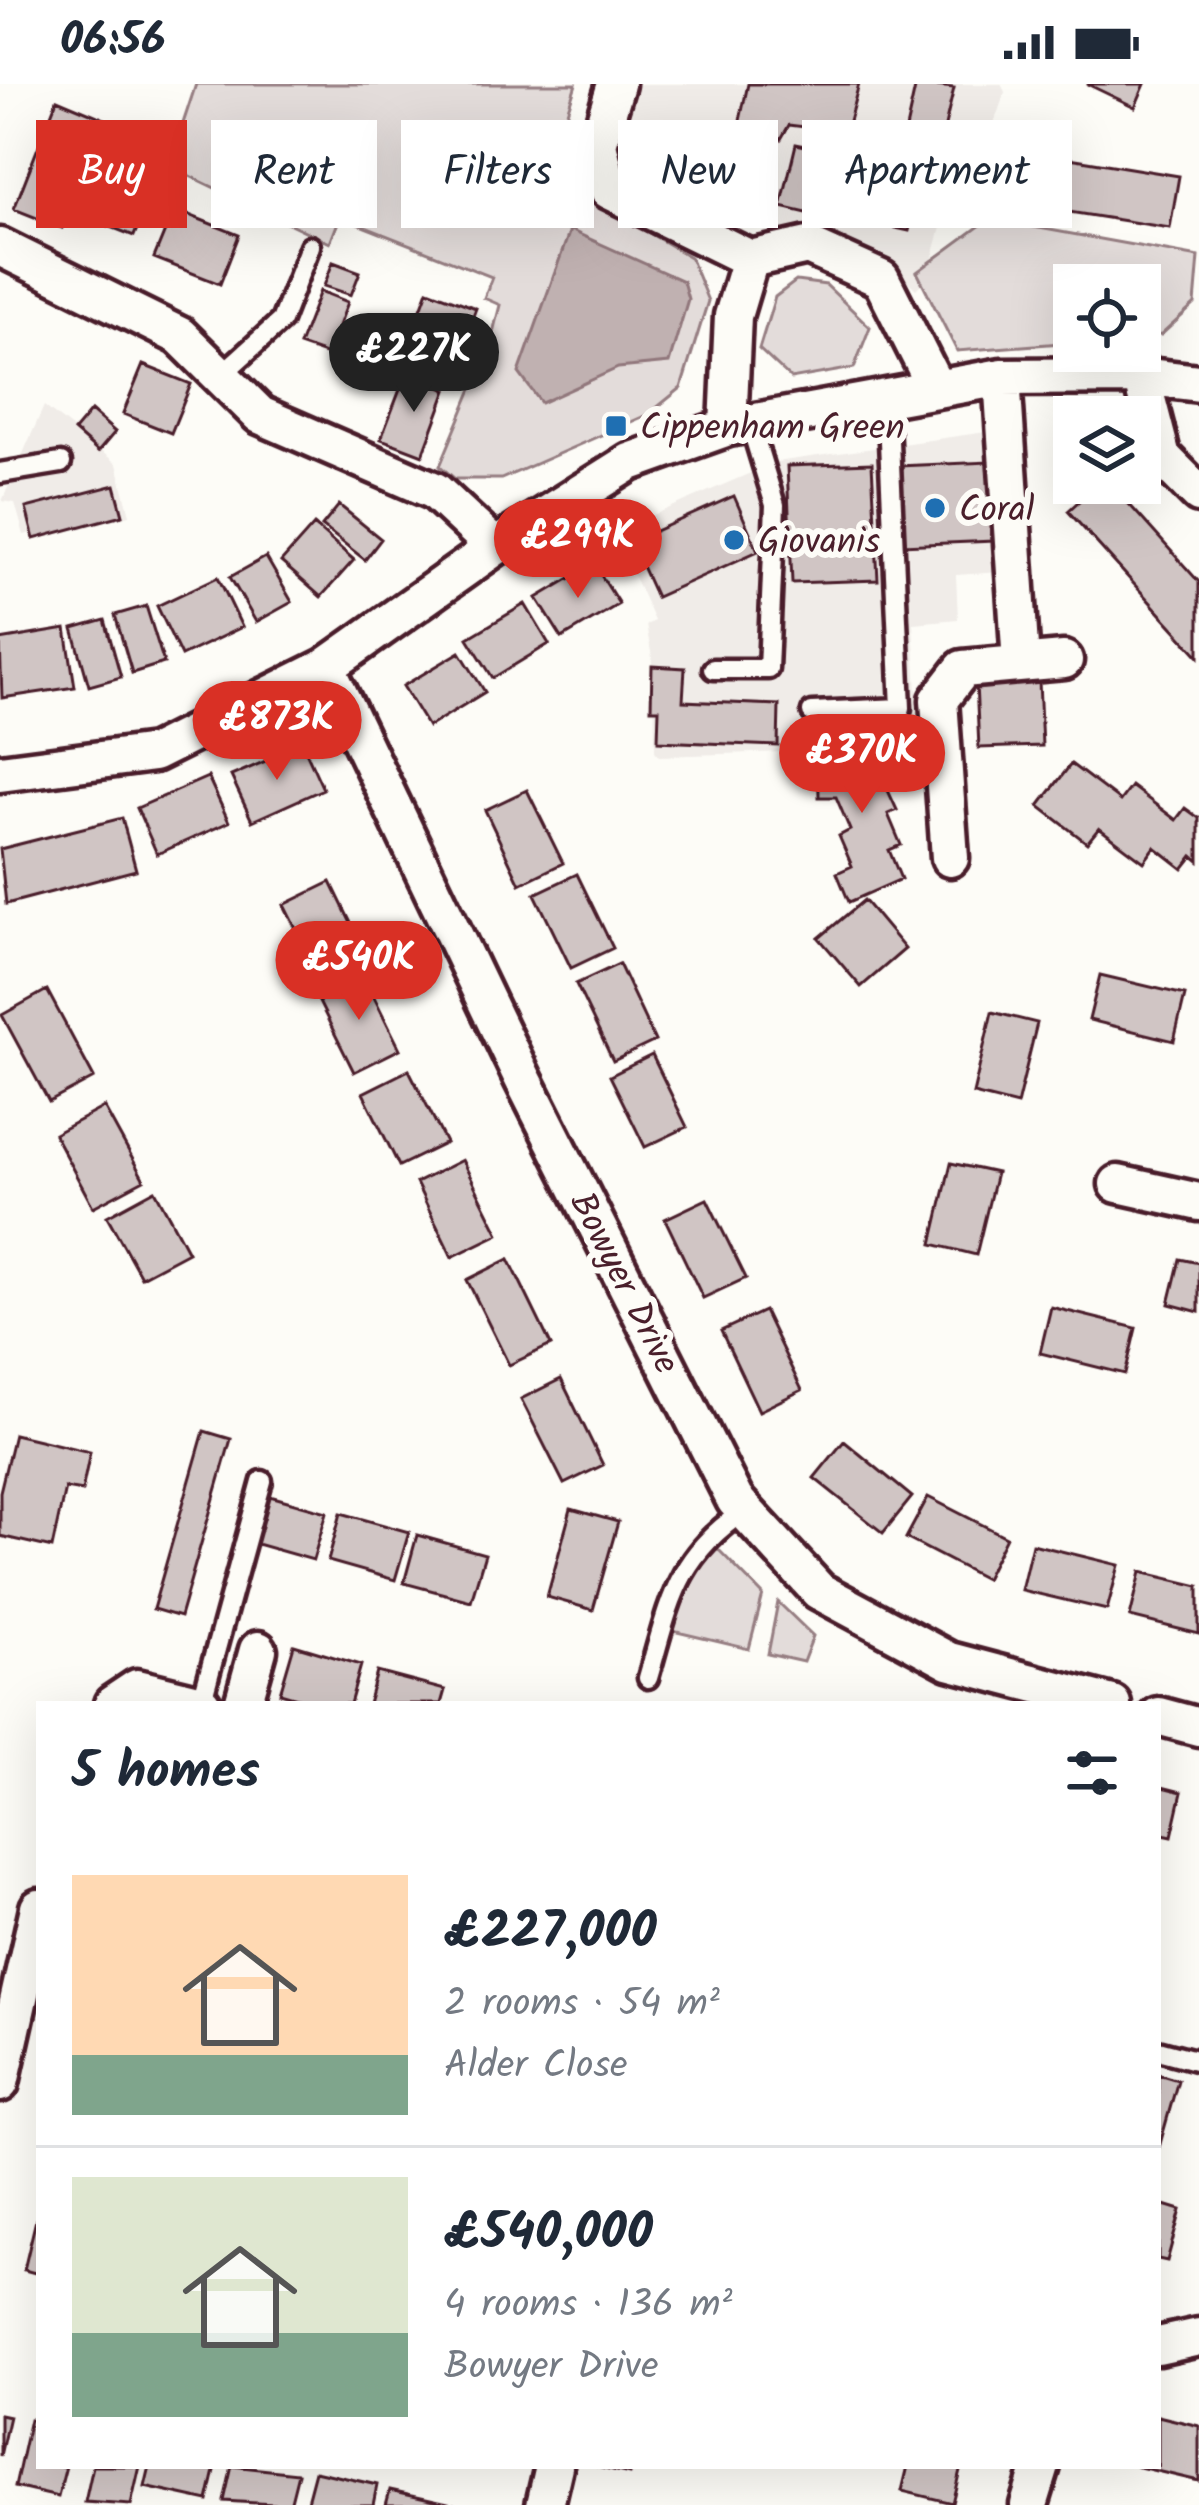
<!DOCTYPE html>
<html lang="en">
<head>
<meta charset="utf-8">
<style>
  body { margin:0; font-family:Kalam,sans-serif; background:#f2f2f3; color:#1f2937; height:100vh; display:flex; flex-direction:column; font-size:45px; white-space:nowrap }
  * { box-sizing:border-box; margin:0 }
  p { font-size:39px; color:#747a83 }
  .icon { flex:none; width:66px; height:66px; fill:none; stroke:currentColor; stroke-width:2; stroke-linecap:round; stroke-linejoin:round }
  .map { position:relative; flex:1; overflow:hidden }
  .details { position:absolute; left:36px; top:1617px; width:1125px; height:768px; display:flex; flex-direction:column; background:#fff; border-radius:0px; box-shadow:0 12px 48px #0002 }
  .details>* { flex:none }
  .hud { position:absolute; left:36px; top:36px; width:1128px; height:108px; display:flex; gap:24px }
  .tools { position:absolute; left:1053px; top:180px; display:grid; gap:24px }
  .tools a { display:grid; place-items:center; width:108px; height:108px; border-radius:0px; background:#fff; box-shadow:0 12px 48px #0002; font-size:60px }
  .price { position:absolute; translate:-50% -102px; padding:0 27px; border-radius:42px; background:#d93025; color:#fff; font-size:39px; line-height:78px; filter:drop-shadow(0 3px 6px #0008) }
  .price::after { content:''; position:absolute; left:50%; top:72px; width:36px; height:27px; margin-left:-18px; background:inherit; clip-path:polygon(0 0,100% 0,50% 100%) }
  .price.on { background:#222; color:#fff }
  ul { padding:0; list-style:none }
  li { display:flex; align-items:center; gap:36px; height:300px; padding:0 36px }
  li+li { border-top:3px solid #e0e1e3 }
  li span { display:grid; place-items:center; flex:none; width:336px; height:240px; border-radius:0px; color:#555 }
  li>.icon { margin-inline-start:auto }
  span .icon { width:144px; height:144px; fill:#fffc; stroke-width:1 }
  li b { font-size:51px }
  h2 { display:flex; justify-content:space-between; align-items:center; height:144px; padding:0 36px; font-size:51px }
  .chip { padding:0 42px; border-radius:0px; background:#fff; box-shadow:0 12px 48px #0002; font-size:42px; line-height:108px }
  .chip.on { background:#d93025; color:#fff }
  .status { display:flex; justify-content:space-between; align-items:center; height:84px; padding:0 60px; background:#fff; direction:ltr }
  .status svg { height:33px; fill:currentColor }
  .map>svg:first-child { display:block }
  .built { fill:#f0ece8 }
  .green { fill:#e3dcda; stroke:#967e82; stroke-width:3 }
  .water { fill:#c0b1b1; stroke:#91777b; stroke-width:3 }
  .building { fill:#d0c5c4; stroke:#4a1f2b; stroke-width:3 }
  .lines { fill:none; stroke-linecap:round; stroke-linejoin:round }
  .lane-casing { stroke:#4a1f2b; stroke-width:27 }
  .street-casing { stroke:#4a1f2b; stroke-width:45 }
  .lane { stroke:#fdfcf7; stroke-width:18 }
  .street { stroke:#fdfcf7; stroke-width:36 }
  .poi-dot { fill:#1f6fb2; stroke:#fdfcf7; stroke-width:4.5 }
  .labels { text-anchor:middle; stroke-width:12; stroke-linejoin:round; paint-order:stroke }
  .poi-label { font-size:36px; fill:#4a1f2b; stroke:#fdfcf7; text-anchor:start }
  .street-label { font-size:36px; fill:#4a1f2b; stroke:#fdfcf7 }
</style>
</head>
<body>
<div class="status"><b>06:56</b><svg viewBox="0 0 49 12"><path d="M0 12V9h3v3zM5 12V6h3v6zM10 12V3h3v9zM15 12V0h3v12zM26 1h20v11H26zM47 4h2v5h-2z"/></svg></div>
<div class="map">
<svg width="1199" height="2421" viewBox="0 0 1199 2421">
  <rect width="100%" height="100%" fill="#fdfcf7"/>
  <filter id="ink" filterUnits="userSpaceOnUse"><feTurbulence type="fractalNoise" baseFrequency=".00833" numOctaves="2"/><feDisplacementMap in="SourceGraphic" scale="24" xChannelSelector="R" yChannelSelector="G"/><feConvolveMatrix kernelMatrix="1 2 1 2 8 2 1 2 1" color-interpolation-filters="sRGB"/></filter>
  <g filter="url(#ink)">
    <path class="built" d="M627 0H1001L1005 8 964 125 947 122 927 194 916 205 897 187 833 158 719 137 661 118 618 89 621 13Z
      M44 322 117 380 130 431 55 451 53 443 24 451 15 419 2 417Z
      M993 347 1001 488 956 491 958 535 913 539 921 678 789 684 786 668 659 672 655 667 654 584 646 541 654 537 614 448 776 378Z"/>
    <path class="green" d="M196 0H576L547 89 690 173 708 217 681 304 649 330 501 395H455L440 382 489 264 500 221 484 214 492 193 340 133 330 159 169 82Z
      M989 135 1199 173 1195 220 1161 251 1140 252V201H1074V258L957 267 917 188Z
      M796 197 826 201 870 243 854 284 791 295 759 265 775 213Z
      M716 1463 763 1511 749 1565 660 1544 703 1464Z
      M778 1518 813 1552 803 1578 768 1570Z"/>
    <path class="water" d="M570 146 683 197 688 215 669 279 618 284 541 319 519 289Z"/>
    <path class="building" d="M748 0H859L846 48 789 41 781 55 739 41Z
      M916 0 954 4 940 63 904 54Z
      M1087 0H1145L1135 23Z
      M57 15 105 35 85 86 150 113 134 152 68 126 62 144 14 125Z
      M796 60 830 67 815 131 781 123Z
      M1009 64 1179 92 1170 144 1000 117Z
      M928 67 948 71 933 140 912 135 909 147 832 130 845 68 924 84Z
      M174 125 239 151 220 200 154 174Z
      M333 178 360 188 351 211 324 202Z
      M428 206 476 224 449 294 402 276Z
      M320 207 348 218 328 271 299 261Z
      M143 281 191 300 171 349 123 330Z
      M406 290 447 306 423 371 381 355Z
      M91 327 115 348 98 368 74 347Z
      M990 378 994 457 901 461 898 382Z
      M872 379 878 496 792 499 787 382Z
      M1099 399H1110L1199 498V572L1068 427Z
      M115 401 123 431 34 455 26 424Z
      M734 412 758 467 656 513 631 458Z
      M339 421 381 455 365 476 322 442Z
      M314 441 354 476 321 513 281 478Z
      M266 473 292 518 256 538 230 493Z
      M594 480 619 520 562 554 537 514Z
      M218 493 242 543 181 572 157 522Z
      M525 520 549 560 493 594 468 554Z
      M146 522 164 579 132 589 115 531Z
      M105 536 121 593 89 602 73 545Z
      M66 545 75 603 2 614 0 556Z
      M460 568 485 608 428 643 403 602Z
      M652 582 685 584 683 617 779 621 778 662 658 657 659 625H651Z
      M1039 597 1042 662 979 664 976 599Z
      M303 661 323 705 252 737 231 692Z
      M884 664 885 700 897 726 888 730 901 761 889 766 901 795 849 818 837 789 852 782 839 752 850 746 836 713H819L818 665Z
      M1071 680 1120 717 1131 702 1176 736 1185 724 1199 734V777L1193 772 1183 785 1155 763 1144 778 1099 744 1087 759 1039 722Z
      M208 693 229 738 157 770 137 724Z
      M527 706 563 779 520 800 485 726Z
      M122 734 136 786 6 820 0 765Z
      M577 790 613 864 571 884 535 810Z
      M331 798 367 872 321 895 284 821Z
      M864 816 905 865 861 903 819 854Z
      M619 880 655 957 613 977 576 900Z
      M363 891 400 965 354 988 317 914Z
      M1100 891 1185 911 1174 957 1089 936Z
      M47 906 94 994 49 1018 2 931Z
      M992 928 1037 939 1017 1021 973 1010Z
      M652 971 687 1043 645 1063 610 992Z
      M409 986 446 1059 399 1082 363 1009Z
      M104 1023 144 1096 93 1123 54 1050Z
      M462 1076 499 1150 452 1173 416 1099Z
      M951 1079 996 1089 976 1171 932 1160Z
      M155 1106 188 1168 141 1193 107 1132Z
      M707 1115 746 1194 703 1214 665 1135Z
      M509 1175 551 1261 509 1281 467 1196Z
      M1180 1175 1199 1179V1228L1169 1220Z
      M1051 1223 1136 1244 1125 1290 1040 1269Z
      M764 1227 802 1306 759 1327 721 1247Z
      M561 1295 603 1381 564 1400 521 1315Z
      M204 1347 231 1355 180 1533 153 1525Z
      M14 1350 90 1368 82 1407 65 1404 52 1464 0 1452V1408Z
      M844 1357 912 1413 883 1449 814 1394Z
      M259 1409 327 1428 313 1476 246 1457Z
      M928 1413 1006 1453 985 1495 906 1454Z
      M571 1425 618 1438 593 1526 547 1513Z
      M341 1429 409 1448 395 1496 328 1477Z
      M417 1451 485 1470 471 1517 404 1499Z
      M1032 1460 1119 1481 1107 1526 1021 1506Z
      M1141 1488 1199 1502V1550L1130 1533Z
      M294 1561 361 1581 350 1620H318L280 1609Z
      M377 1588 445 1606 441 1620H368Z
      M1158 1702 1182 1708 1172 1752 1158 1749Z
      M1158 1990 1178 1996 1158 2067Z
      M1158 2119 1181 2126 1167 2177 1158 2175Z
      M39 2123V2190L24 2186Z
      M0 2330 9 2332 0 2372Z
      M1158 2332 1199 2342V2397L1135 2382H1158Z
      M30 2335 39 2337V2382H66L58 2413 15 2403Z
      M93 2382H140L131 2421 85 2418Z
      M150 2382H216L208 2417 145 2403Z
      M232 2382 298 2389 290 2421 224 2417Z
      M597 2382H631L629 2390Z
      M908 2382H961L952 2419 902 2407Z
      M315 2387 377 2401 373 2421H306Z
      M390 2406 457 2421H386Z"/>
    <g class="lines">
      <defs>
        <path id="lane" d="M220 292 281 237 310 162
          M0 389 61 379
          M713 585H768L775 421 750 339
          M812 628 901 624 887 313
          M648 1594C670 1519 675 1473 744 1427
          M201 1620 262 1397
          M1158 1966 1199 1977"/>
        <path id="street" d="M616 0 598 60 609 106 750 175
          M0 163 180 252 260 331 435 407 495 463
          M1141 292 1162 373 1199 410
          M1002 293 1021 579
          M728 343 733 232 750 175 808 162 881 195 936 304
          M326 583 523 995 735 1416 819 1507 949 1577 1112 1620
          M0 689 154 669 326 583 495 463 630 378 728 343 1002 293 1141 292 1199 299
          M950 774 939 616 963 585 1064 576
          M1118 1100 1199 1118
          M113 1620 137 1604 202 1620
          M243 1620 258 1566
          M1158 1632 1199 1643
          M0 1999 39 1824
          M1158 2262 1199 2253
          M545 2421 554 2382
          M1029 2421 1041 2382"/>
      </defs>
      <use href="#lane" class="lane-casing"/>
      <use href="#street" class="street-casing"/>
      <use href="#lane" class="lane"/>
      <use href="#street" class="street"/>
    </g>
  </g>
  <g class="poi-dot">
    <rect x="604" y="330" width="24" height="24" rx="6"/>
    <circle cx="935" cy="424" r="12"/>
    <circle cx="734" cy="456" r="12"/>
  </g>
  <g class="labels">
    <g class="poi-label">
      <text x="640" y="355">Cippenham Green</text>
      <text x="959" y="437">Coral</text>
      <text x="758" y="469">Giovanis</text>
    </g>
    <g class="street-label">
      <text transform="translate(626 1198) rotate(63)" y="13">Bowyer Drive</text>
    </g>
  </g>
</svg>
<div class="tools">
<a><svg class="icon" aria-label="locate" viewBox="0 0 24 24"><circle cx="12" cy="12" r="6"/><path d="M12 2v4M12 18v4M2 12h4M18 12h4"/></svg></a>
<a><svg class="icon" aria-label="layers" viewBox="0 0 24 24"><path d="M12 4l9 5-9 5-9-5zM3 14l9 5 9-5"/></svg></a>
</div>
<b class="price on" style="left:414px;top:331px">£227K</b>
<b class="price" style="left:578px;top:517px">£299K</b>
<b class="price" style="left:277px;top:699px">£873K</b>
<b class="price" style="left:862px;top:732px">£370K</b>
<b class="price" style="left:359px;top:939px">£540K</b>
<div class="hud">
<a class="chip on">Buy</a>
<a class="chip">Rent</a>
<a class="chip">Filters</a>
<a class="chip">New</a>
<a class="chip">Apartment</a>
</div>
<section class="details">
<h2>5 homes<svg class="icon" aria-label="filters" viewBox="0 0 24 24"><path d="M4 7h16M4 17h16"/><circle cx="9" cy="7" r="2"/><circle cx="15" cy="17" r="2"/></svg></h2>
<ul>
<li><span style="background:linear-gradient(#ffd9b3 75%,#7fa58c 0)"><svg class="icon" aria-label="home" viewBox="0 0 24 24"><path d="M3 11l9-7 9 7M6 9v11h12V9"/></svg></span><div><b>£227,000</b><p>2 rooms · 54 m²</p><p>Alder Close</p></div></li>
<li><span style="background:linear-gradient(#dfe7d0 65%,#7fa58c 0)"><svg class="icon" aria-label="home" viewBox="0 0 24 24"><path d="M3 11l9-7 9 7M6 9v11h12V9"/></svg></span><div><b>£540,000</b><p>4 rooms · 136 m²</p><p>Bowyer Drive</p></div></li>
</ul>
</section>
</div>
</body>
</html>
